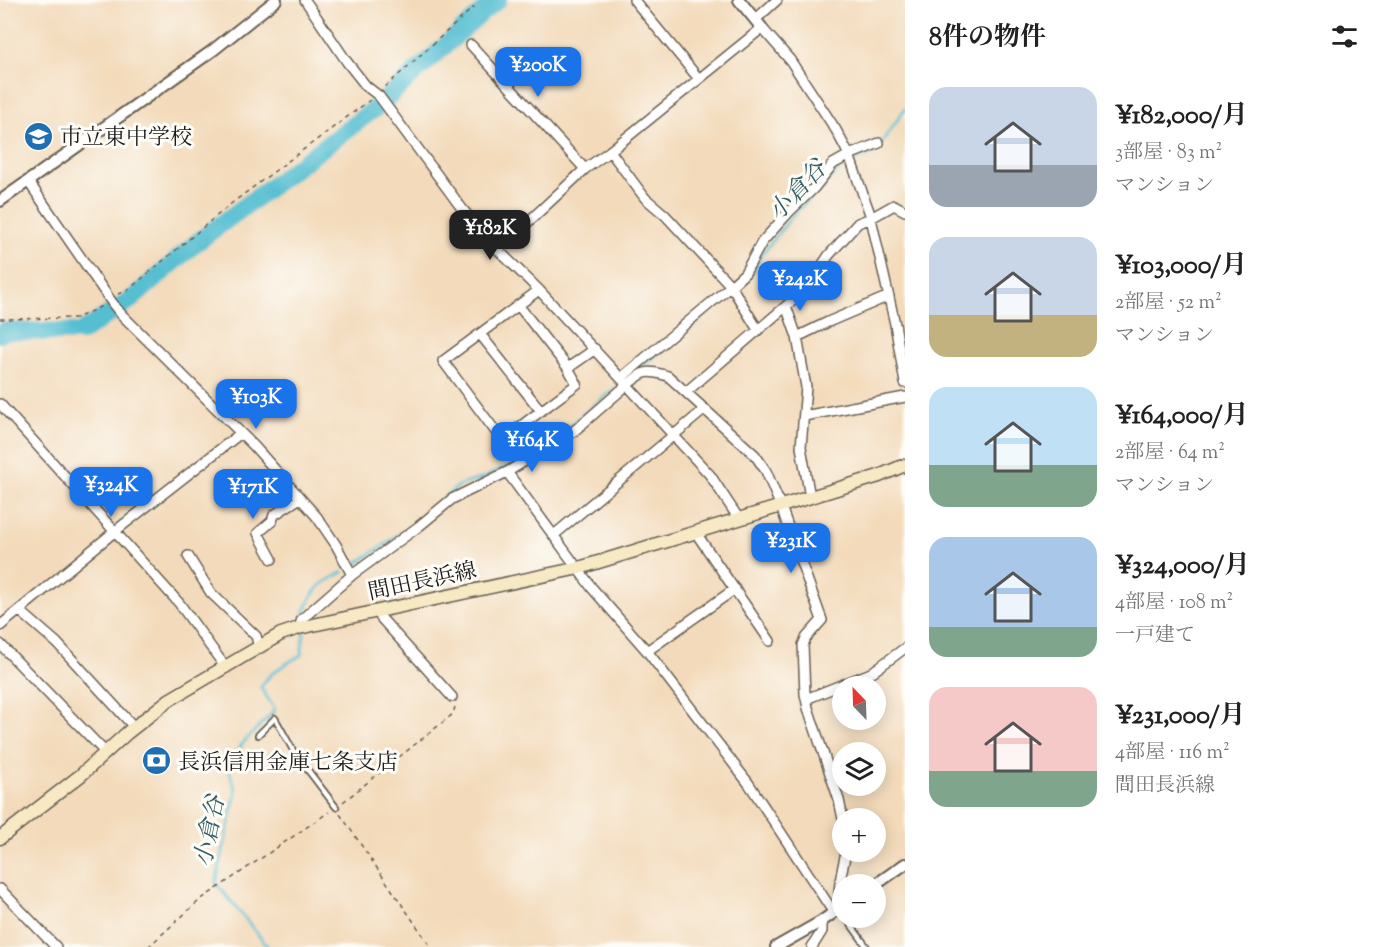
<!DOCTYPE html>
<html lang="ja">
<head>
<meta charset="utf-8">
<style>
  body { margin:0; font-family:"Sorts Mill Goudy","Noto Serif JP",serif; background:#f2f2f2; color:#222; height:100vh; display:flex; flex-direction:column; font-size:22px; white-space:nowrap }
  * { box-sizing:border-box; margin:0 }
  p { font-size:20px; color:#767676 }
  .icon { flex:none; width:33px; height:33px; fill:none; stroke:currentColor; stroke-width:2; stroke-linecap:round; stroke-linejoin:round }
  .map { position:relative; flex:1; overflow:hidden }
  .sheet { display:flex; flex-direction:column; background:#fff; width:480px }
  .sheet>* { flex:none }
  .needle { width:39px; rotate:337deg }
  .tools { position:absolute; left:832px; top:676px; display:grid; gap:12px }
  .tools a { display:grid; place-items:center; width:54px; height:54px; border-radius:50%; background:#fff; box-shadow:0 3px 15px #0003; font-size:30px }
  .price { position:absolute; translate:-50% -51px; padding:0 14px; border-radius:12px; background:#1a73e8; color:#fff; font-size:20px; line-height:39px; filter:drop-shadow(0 2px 3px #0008) }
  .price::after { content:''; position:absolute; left:50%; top:36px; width:18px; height:14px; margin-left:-9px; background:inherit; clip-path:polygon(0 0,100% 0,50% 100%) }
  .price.on { background:#222; color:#fff }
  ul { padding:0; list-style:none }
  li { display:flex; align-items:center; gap:18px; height:150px; padding:0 24px }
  li span { display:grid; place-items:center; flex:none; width:168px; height:120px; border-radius:18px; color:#555 }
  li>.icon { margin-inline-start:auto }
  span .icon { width:72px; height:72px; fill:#fffc; stroke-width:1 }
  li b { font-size:26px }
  h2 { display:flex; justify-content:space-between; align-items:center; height:72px; padding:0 24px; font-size:26px }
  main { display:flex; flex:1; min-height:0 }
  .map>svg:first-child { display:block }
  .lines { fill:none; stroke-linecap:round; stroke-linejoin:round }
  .stream { stroke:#54bed1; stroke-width:3 }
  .river { stroke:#54bed1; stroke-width:18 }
  .service-casing { stroke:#675e53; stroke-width:8 }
  .minor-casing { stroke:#675e53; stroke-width:12 }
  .tertiary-casing { stroke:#675e53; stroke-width:14 }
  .secondary-casing { stroke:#675e53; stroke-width:15 }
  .path { stroke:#675e53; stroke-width:1.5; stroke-dasharray:4.5 4.5; stroke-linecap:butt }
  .service { stroke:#fff; stroke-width:4.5 }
  .minor { stroke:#fff; stroke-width:9 }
  .tertiary { stroke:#fff; stroke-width:10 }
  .secondary { stroke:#f6e9c3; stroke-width:12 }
  .labels { text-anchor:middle; stroke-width:6; stroke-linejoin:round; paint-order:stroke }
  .poi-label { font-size:22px; fill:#1c1c1c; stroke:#fdfcf7; text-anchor:start }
  .street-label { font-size:22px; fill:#1c1c1c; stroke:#fdfcf7 }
  .water-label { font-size:24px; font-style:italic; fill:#325d64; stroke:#fdfcf7 }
</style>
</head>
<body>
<main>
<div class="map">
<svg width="905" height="947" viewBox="0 0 905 947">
  <rect width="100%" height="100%" fill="#fdfcf7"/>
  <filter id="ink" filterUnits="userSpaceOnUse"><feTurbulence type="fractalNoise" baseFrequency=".0167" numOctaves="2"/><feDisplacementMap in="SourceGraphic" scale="12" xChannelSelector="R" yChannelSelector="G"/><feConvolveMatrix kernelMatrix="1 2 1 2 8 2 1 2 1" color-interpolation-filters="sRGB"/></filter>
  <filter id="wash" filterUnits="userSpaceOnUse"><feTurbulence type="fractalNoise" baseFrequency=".008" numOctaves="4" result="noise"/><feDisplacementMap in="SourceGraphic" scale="24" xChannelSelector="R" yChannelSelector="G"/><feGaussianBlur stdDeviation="1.35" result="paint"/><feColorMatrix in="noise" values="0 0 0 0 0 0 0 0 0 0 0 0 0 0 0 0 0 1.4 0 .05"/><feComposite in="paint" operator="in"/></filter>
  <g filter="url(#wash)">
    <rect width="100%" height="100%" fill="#f3daba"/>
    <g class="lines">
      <path class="stream" d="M723 298 738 289 754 271 763 253 792 216 841 167 860 158 875 152 905 109
        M635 372 702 318 713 306
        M423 517 447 495 460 485 484 478 509 465 560 434 614 389
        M357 563 411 527
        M304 612C308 606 310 599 314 593 320 583 333 578 343 572
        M268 947 216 883 236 791 230 773V767L242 744 274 711V708L261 688C266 674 288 663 301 655L304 633"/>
      <path class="river" d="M0 334 3 331 82 332 132 299 196 243 377 107 486 9 498 0"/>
    </g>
  </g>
  <g filter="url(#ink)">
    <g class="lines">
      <defs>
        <path id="service" d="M258 735 275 718 294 752 336 807
          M846 918 867 947"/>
        <path id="minor" d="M305 0 347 62 366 86 379 96 463 210 491 243 539 290 627 385C645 370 646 370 668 376L755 455 766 471 781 507 822 620 806 638 803 645 805 694 808 708 839 800 843 819
          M634 0 699 79
          M755 20 777 0
          M471 45 585 169
          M610 151 645 198 665 215 731 286 758 330
          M28 181 113 304 121 314 254 446 317 517 336 545 352 575
          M498 250 585 169 610 151 762 28 790 60 836 130 849 155 870 214 895 324 905 383
          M518 305 568 368 577 384 502 440 443 361 539 290
          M786 306 797 337 806 387 801 447 810 497
          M480 334 541 411
          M797 337 828 322 889 296
          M568 368 595 349
          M621 378 731 286 745 273 762 242 789 212 814 188 833 164 849 155 879 143
          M686 392 806 289 829 255 858 223 871 218 894 205 905 211
          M0 404 179 603 226 668
          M804 416 905 397
          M507 472 592 588 647 651 749 784 834 913
          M696 533 770 641
          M554 535 705 409
          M188 556 211 593 256 636 259 647
          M272 559 258 533 272 521 274 515 300 498
          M19 610 57 643 135 728
          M378 611 381 618 452 697
          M0 626 114 532 241 433
          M299 628 302 619 352 575 418 527 452 499 507 472 573 432 627 385 710 475 739 519
          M0 644 106 753
          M647 651 735 589
          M806 699 871 673 905 648
          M0 889 56 947
          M840 908C837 889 842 871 846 852
          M812 947 822 931V921"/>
        <path id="tertiary" d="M739 0 762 28
          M0 201 212 51 276 0
          M875 885 905 864
          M776 947 822 921 843 906"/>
        <path id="secondary" d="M0 838 81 775 127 733 169 700 281 634 299 628 579 568 879 476 905 465"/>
      </defs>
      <use href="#service" class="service-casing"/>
      <use href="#minor" class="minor-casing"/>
      <use href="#tertiary" class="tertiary-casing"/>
      <use href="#secondary" class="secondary-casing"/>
      <path class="path" d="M385 87 474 7
        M118 294 127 291 232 203 370 100
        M0 319 77 318 102 306
        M343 802 453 714 455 707
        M340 814 431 947
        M148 947 200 900 329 812"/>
      <use href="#service" class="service"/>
      <use href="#minor" class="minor"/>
      <use href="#tertiary" class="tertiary"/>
      <use href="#secondary" class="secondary"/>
    </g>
  </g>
  <defs>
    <symbol id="school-disc" viewBox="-11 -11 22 22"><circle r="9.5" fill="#1f6fb2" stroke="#fdfcf7"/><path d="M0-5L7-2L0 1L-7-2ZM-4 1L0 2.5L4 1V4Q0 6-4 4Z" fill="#fff"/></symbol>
    <symbol id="bank-disc" viewBox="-11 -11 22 22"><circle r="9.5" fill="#1f6fb2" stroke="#fdfcf7"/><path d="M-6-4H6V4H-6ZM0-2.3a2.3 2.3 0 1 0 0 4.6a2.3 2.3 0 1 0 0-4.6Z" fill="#fff"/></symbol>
  </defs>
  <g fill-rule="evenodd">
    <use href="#school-disc" x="22" y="120" width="33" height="33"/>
    <use href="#bank-disc" x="140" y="744" width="33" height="33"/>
  </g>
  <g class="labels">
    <g class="poi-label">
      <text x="60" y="144">市立東中学校</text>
      <text x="178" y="769">長浜信用金庫七条支店</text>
    </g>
    <g class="street-label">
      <text transform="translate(422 580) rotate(-12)" y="8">間田長浜線</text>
    </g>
    <g class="water-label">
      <text transform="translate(797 190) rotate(-47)" y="8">小倉谷</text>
      <text transform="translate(209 831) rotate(-79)" y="8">小倉谷</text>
    </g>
  </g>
</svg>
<div class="tools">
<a><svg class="needle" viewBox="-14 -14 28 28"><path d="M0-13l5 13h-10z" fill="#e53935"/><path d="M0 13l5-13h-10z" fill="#767676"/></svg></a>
<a><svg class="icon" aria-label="layers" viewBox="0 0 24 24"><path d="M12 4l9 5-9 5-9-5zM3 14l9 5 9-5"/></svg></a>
<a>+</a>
<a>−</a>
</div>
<b class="price" style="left:538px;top:98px">¥200K</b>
<b class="price on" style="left:490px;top:261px">¥182K</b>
<b class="price" style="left:800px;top:312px">¥242K</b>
<b class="price" style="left:256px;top:430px">¥103K</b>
<b class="price" style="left:532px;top:473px">¥164K</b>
<b class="price" style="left:111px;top:518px">¥324K</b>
<b class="price" style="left:253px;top:520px">¥171K</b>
<b class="price" style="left:791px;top:574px">¥231K</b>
</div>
<section class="sheet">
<h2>8件の物件<svg class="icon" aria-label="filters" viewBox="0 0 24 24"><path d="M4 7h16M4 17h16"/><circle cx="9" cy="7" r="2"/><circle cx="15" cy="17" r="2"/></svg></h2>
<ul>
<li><span style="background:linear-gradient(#c9d6e8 65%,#9aa5b1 0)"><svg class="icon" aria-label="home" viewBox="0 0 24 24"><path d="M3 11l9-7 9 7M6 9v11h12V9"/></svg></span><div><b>¥182,000/月</b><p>3部屋 · 83 m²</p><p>マンション</p></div></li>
<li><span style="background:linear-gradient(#c9d6e8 65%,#c2b280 0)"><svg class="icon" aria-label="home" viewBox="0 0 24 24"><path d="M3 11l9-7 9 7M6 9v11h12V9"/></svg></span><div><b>¥103,000/月</b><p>2部屋 · 52 m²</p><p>マンション</p></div></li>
<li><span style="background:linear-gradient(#bfe0f5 65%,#7fa58c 0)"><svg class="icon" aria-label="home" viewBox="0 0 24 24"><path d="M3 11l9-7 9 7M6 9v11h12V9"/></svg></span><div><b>¥164,000/月</b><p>2部屋 · 64 m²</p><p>マンション</p></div></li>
<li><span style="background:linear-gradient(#a9c7e8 75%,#7fa58c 0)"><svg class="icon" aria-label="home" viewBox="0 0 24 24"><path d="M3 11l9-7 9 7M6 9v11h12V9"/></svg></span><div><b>¥324,000/月</b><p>4部屋 · 108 m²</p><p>一戸建て</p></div></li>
<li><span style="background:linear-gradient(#f6c9c9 70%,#7fa58c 0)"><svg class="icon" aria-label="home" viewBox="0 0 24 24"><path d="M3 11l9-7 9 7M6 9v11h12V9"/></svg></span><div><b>¥231,000/月</b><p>4部屋 · 116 m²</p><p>間田長浜線</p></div></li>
</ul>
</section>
</main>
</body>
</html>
